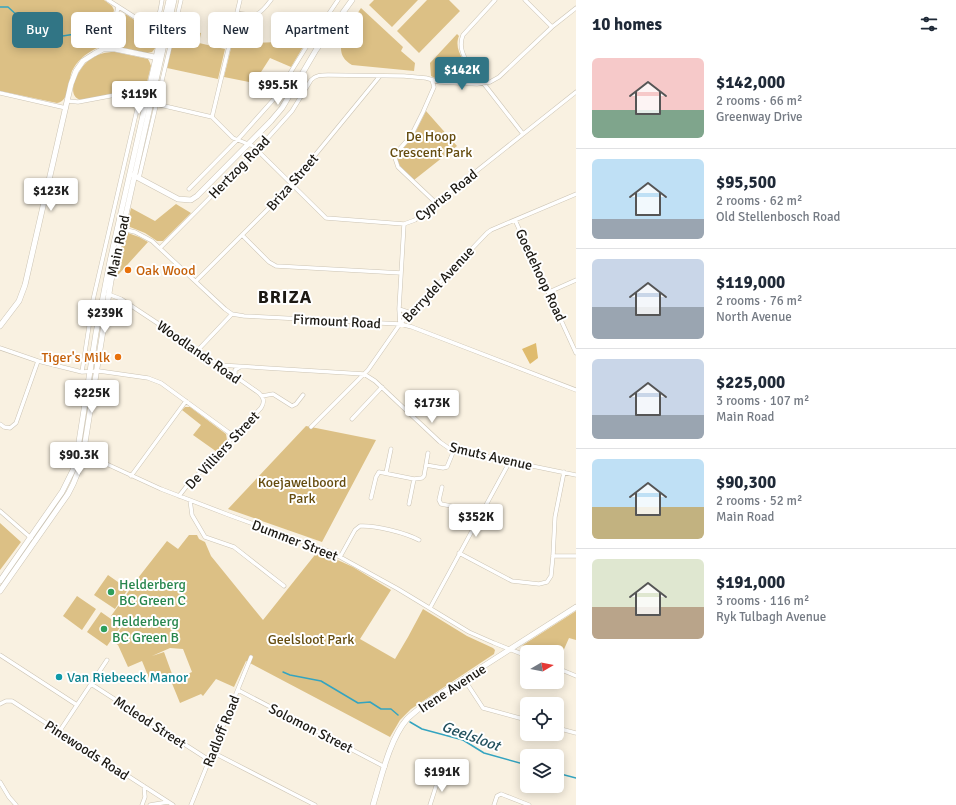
<!DOCTYPE html>
<html lang="en">
<head>
<meta charset="utf-8">
<style>
  body { margin:0; font-family:Signika,sans-serif; background:#f2f2f3; color:#1f2937; height:100vh; display:flex; flex-direction:column; font-size:15px; white-space:nowrap }
  * { box-sizing:border-box; margin:0 }
  p { font-size:13px; color:#747a83 }
  .icon { flex:none; width:22px; height:22px; fill:none; stroke:currentColor; stroke-width:2; stroke-linecap:round; stroke-linejoin:round }
  .map { position:relative; flex:1; overflow:hidden }
  .sheet { display:flex; flex-direction:column; background:#fff; width:380px }
  .sheet>* { flex:none }
  .guide { position:absolute; left:12px; top:12px; width:380px; height:36px; display:flex; gap:8px }
  .needle { width:26px; rotate:80deg }
  .fabs { position:absolute; left:520px; top:645px; display:grid; gap:8px }
  .fabs a { display:grid; place-items:center; width:44px; height:44px; border-radius:6px; background:#fff; box-shadow:0 2px 10px #0003; font-size:20px }
  .price { position:absolute; translate:-50% -34px; padding:0 9px; border-radius:4px; background:#fff; color:#222; font-size:13px; line-height:26px; filter:drop-shadow(0 1px 2px #0008) }
  .price::after { content:''; position:absolute; left:50%; top:24px; width:12px; height:9px; margin-left:-6px; background:inherit; clip-path:polygon(0 0,100% 0,50% 100%) }
  .price.on { background:#317585; color:#fff }
  ul { padding:0; list-style:none }
  li { display:flex; align-items:center; gap:12px; height:100px; padding:0 16px }
  li+li { border-top:1px solid #e0e1e3 }
  li span { display:grid; place-items:center; flex:none; width:112px; height:80px; border-radius:6px; color:#555 }
  li>.icon { margin-inline-start:auto }
  span .icon { width:48px; height:48px; fill:#fffc; stroke-width:1 }
  li b { font-size:17px }
  h2 { display:flex; justify-content:space-between; align-items:center; height:48px; padding:0 16px; font-size:17px }
  .chip { padding:0 14px; border-radius:6px; background:#fff; box-shadow:0 2px 10px #0003; font-size:14px; line-height:36px }
  .chip.on { background:#317585; color:#fff }
  main { display:flex; flex:1; min-height:0 }
  .map>svg:first-child { display:block }
  .green { fill:#dcc085 }
  .forest { fill:#dfbb6d }
  .lines { fill:none; stroke-linecap:round; stroke-linejoin:round }
  .stream { stroke:#34a4c0; stroke-width:1.5 }
  .street-casing { stroke:#ccc4b4; stroke-width:4.5 }
  .secondary-casing { stroke:#ccc4b4; stroke-width:6 }
  .street { stroke:#fff; stroke-width:3.5 }
  .secondary { stroke:#fff; stroke-width:5 }
  .food-dot { fill:#e8710a; stroke:#fff; stroke-width:1.5 }
  .leisure-dot { fill:#2e9e5b; stroke:#fff; stroke-width:1.5 }
  .culture-dot { fill:#0f9aa8; stroke:#fff; stroke-width:1.5 }
  .labels { text-anchor:middle; stroke-width:4; stroke-linejoin:round; paint-order:stroke }
  .park-label { font-size:14px; fill:#654c0f; stroke:#fff }
  .street-label { font-size:14px; fill:#1c1913; stroke:#fff }
  .food-label { font-size:14px; fill:#c56008; stroke:#fff; text-anchor:start }
  .leisure-label { font-size:14px; fill:#27864d; stroke:#fff; text-anchor:start }
  .culture-label { font-size:14px; fill:#0d838f; stroke:#fff; text-anchor:start }
  .water-label { font-size:15px; font-style:italic; fill:#23515e; stroke:#fff }
  .district-label { font-size:18px; font-weight:bold; letter-spacing:1px; fill:#1c1913; stroke:#fff }
</style>
</head>
<body>
<main>
<div class="map">
<svg width="576" height="805" viewBox="0 0 576 805">
  <rect width="100%" height="100%" fill="#f9f1e1"/>
  <path class="green" d="M0 0H104L112 6 114 10 106 44C103 47 99 47 95 49 85 54 77 61 72 71 68 81 70 101 57 103L0 91Z
    M374 0H418L392 27 369 5Z
    M427 0H449L460 11 419 53 397 31Z
    M361 8 403 47 401 51 415 63 414 71 352 65C327 51 351 24 361 8Z
    M123 14 127 15C141 24 144 32 160 22L156 47 152 52 147 53 119 47 116 45 114 38 119 18Z
    M176 28 201 33 199 43 225 49 218 79 167 68Z
    M457 34 459 36C453 50 466 63 473 74L472 78 470 80C457 80 443 83 431 76L430 63Z
    M233 40 253 43 278 42 303 47 291 67 270 58 254 83 224 77Z
    M115 52 148 59 150 63 151 66 142 102H141L138 93 132 90 82 100C63 97 79 68 88 61 96 54 105 52 115 52Z
    M426 111 457 146 414 180C407 173 397 167 397 156L414 135Z
    M176 204 191 213 163 241H157L145 233 130 227 128 221 131 208 155 221Z
    M128 233 139 237 148 242 118 275 116 274 124 235Z
    M185 407H190L226 434 227 440 217 452 193 435 201 425 182 410Z
    M306 426 376 440 322 542 228 509Z
    M0 523 21 542 0 570Z
    M189 535H197L199 539 205 542 211 556 263 620 318 551 353 567 391 590 360 639 395 659 408 637 423 609 467 636 493 648 495 650 494 654 411 709 400 720 390 737 246 661 234 687 216 679 203 696 201 694 180 703 171 681 192 672 183 649 170 648 152 656 164 652 172 674 151 683 142 661 128 667 118 645 112 641 123 625 111 616 138 578 167 541 178 549Z
    M108 575 128 589 115 609 94 595Z
    M77 596 96 609 82 630 63 616Z
    M576 611V640L569 638 557 665V652H527V653L524 652 522 648 523 645Z
    M101 612 121 626 107 646 87 632Z"/>
  <path class="forest" d="M536 343 538 358 530 364 522 349Z"/>
  <g class="lines">
    <path class="stream" d="M0 7H8L33 30 56 37 82 33 89 34 102 45
      M283 672 290 675 321 681 358 703 370 702 381 709H391L398 715
      M410 722 422 729 463 740 484 753 527 765
      M557 773 576 778"/>
    <defs>
      <path id="street" d="M108 0 144 23C159 30 160 10 162 0
        M495 0 463 35C459 45 462 53 467 62L523 134
        M525 0 552 27
        M237 13C257 17 259 16 271 0
        M109 48 118 7
        M432 80 434 87 423 112 411 136 397 152 395 158 398 167 436 203
        M0 93 66 108
        M68 101 78 102 131 92 137 96 139 101 93 300 82 372
        M156 104 212 117 233 138 253 146 326 218 404 224 415 220 576 92
        M212 117 240 0
        M139 178 181 0
        M189 189 241 136 274 99 305 49 338 0
        M515 220 576 353
        M122 229 135 232 152 241 225 309 232 314 244 316 400 324 412 327 576 390
        M243 236 269 262 276 266 401 273
        M160 248 257 150 292 111 311 80C316 75 321 75 328 75L404 76 426 78 440 82 477 84 490 82 499 77 552 27 576 8
        M196 281 290 187 293 182 380 76
        M549 292 576 280
        M108 294 121 299 198 350 259 393C264 398 265 402 261 408L186 487 179 496
        M399 309 411 313
        M400 324 399 309 404 224
        M0 348 38 361 82 372 99 371 148 378 161 383 235 437
        M198 350 232 314
        M219 365 364 374 375 381 440 442 450 449 576 475
        M235 377V370L240 367
        M262 396 273 394 292 406 296 404 303 395
        M352 419 382 387
        M0 424 4 427 10 428 16 423 38 361
        M311 427 368 370 400 324 487 233 491 230 576 194
        M77 452 87 455 161 489 229 515 331 552 398 589 469 632 494 643 527 656
        M426 465 443 468 447 467 454 450
        M386 473 391 449
        M131 476 186 401
        M442 487 439 500 441 504 482 512
        M371 498 376 477 379 472 414 479 422 478 424 476 428 453
        M190 500 192 515 205 537 234 547 284 586
        M409 504 414 479
        M0 511 31 538
        M459 553 512 581 539 584 547 582 551 576 553 556 555 517 564 472
        M553 556H576
        M340 557 355 530 360 526C375 525 406 533 419 540
        M430 608 510 461
        M0 655 77 705
        M557 668 576 676
        M464 679 483 708 527 720
        M91 684 209 760
        M238 690 385 767
        M0 704 6 701H12L173 805
        M557 728 576 733
        M59 732 107 660
        M212 752 315 805
        M0 782 9 797 16 805
        M142 805 145 797 144 786
        M150 805 168 802
        M191 805 251 657
        M430 805 439 777
        M494 805 497 796 501 794 529 805"/>
      <path id="secondary" d="M133 175 178 199 191 200 197 196 271 121 282 108 316 50 352 0
        M0 326 19 301 25 285 71 84 76 71 83 61 94 54 103 49H115L159 58
        M0 581 62 492 73 470 78 448 96 333 110 261 169 0
        M0 591 68 494C76 480 81 465 84 449L111 281 174 0
        M373 805C381 779 389 740 407 719 412 714 418 710 423 705L576 607"/>
    </defs>
    <use href="#street" class="street-casing"/>
    <use href="#secondary" class="secondary-casing"/>
    <use href="#street" class="street"/>
    <use href="#secondary" class="secondary"/>
  </g>
  <g class="food-dot">
    <circle cx="128" cy="270" r="4"/>
    <circle cx="118" cy="357" r="4"/>
  </g>
  <g class="leisure-dot">
    <circle cx="111" cy="592" r="4"/>
    <circle cx="104" cy="629" r="4"/>
  </g>
  <circle class="culture-dot" cx="59" cy="677" r="4"/>
  <g class="labels">
    <g class="park-label">
      <text x="431" y="141">De Hoop<tspan x="431" dy="16">Crescent Park</tspan></text>
      <text x="302" y="487">Koejawelboord<tspan x="302" dy="16">Park</tspan></text>
      <text x="311" y="644">Geelsloot Park</text>
    </g>
    <g class="street-label">
      <text transform="translate(239 167) rotate(-46)" y="5">Hertzog Road</text>
      <text transform="translate(292 182) rotate(-49)" y="5">Briza Street</text>
      <text transform="translate(446 195) rotate(-38)" y="5">Cyprus Road</text>
      <text transform="translate(118 246) rotate(-78)" y="5">Main Road</text>
      <text transform="translate(541 275) rotate(65)" y="5">Goedehoop Road</text>
      <text transform="translate(438 284) rotate(-47)" y="5">Berrydel Avenue</text>
      <text transform="translate(337 321) rotate(3)" y="5">Firmount Road</text>
      <text transform="translate(199 352) rotate(35)" y="5">Woodlands Road</text>
      <text transform="translate(222 450) rotate(-47)" y="5">De Villiers Street</text>
      <text transform="translate(491 456) rotate(13)" y="5">Smuts Avenue</text>
      <text transform="translate(295 540) rotate(21)" y="5">Dummer Street</text>
      <text transform="translate(452 688) rotate(-33)" y="5">Irene Avenue</text>
      <text transform="translate(150 722) rotate(33)" y="5">Mcleod Street</text>
      <text transform="translate(311 728) rotate(27)" y="5">Solomon Street</text>
      <text transform="translate(221 731) rotate(-68)" y="5">Radloff Road</text>
      <text transform="translate(87 750) rotate(33)" y="5">Pinewoods Road</text>
    </g>
    <g class="food-label">
      <text x="136" y="275">Oak Wood</text>
      <text x="110" y="362" text-anchor="end">Tiger's Milk</text>
    </g>
    <g class="leisure-label">
      <text x="119" y="589">Helderberg<tspan x="119" dy="16">BC Green C</tspan></text>
      <text x="112" y="626">Helderberg<tspan x="112" dy="16">BC Green B</tspan></text>
    </g>
    <g class="culture-label">
      <text x="67" y="682">Van Riebeeck Manor</text>
    </g>
    <g class="water-label">
      <text transform="translate(471 736) rotate(20)" y="5">Geelsloot</text>
    </g>
    <g class="district-label">
      <text x="285" y="303">BRIZA</text>
    </g>
  </g>
</svg>
<div class="fabs">
<a><svg class="needle" viewBox="-14 -14 28 28"><path d="M0-13l5 13h-10z" fill="#e53935"/><path d="M0 13l5-13h-10z" fill="#747a83"/></svg></a>
<a><svg class="icon" aria-label="locate" viewBox="0 0 24 24"><circle cx="12" cy="12" r="6"/><path d="M12 2v4M12 18v4M2 12h4M18 12h4"/></svg></a>
<a><svg class="icon" aria-label="layers" viewBox="0 0 24 24"><path d="M12 4l9 5-9 5-9-5zM3 14l9 5 9-5"/></svg></a>
</div>
<b class="price on" style="left:462px;top:91px">$142K</b>
<b class="price" style="left:278px;top:106px">$95.5K</b>
<b class="price" style="left:139px;top:115px">$119K</b>
<b class="price" style="left:51px;top:212px">$123K</b>
<b class="price" style="left:105px;top:334px">$239K</b>
<b class="price" style="left:92px;top:414px">$225K</b>
<b class="price" style="left:432px;top:424px">$173K</b>
<b class="price" style="left:79px;top:476px">$90.3K</b>
<b class="price" style="left:476px;top:538px">$352K</b>
<b class="price" style="left:442px;top:793px">$191K</b>
<div class="guide">
<a class="chip on">Buy</a>
<a class="chip">Rent</a>
<a class="chip">Filters</a>
<a class="chip">New</a>
<a class="chip">Apartment</a>
</div>
</div>
<section class="sheet">
<h2>10 homes<svg class="icon" aria-label="filters" viewBox="0 0 24 24"><path d="M4 7h16M4 17h16"/><circle cx="9" cy="7" r="2"/><circle cx="15" cy="17" r="2"/></svg></h2>
<ul>
<li><span style="background:linear-gradient(#f6c9c9 65%,#7fa58c 0)"><svg class="icon" aria-label="home" viewBox="0 0 24 24"><path d="M3 11l9-7 9 7M6 9v11h12V9"/></svg></span><div><b>$142,000</b><p>2 rooms · 66 m²</p><p>Greenway Drive</p></div></li>
<li><span style="background:linear-gradient(#bfe0f5 75%,#9aa5b1 0)"><svg class="icon" aria-label="home" viewBox="0 0 24 24"><path d="M3 11l9-7 9 7M6 9v11h12V9"/></svg></span><div><b>$95,500</b><p>2 rooms · 62 m²</p><p>Old Stellenbosch Road</p></div></li>
<li><span style="background:linear-gradient(#c9d6e8 60%,#9aa5b1 0)"><svg class="icon" aria-label="home" viewBox="0 0 24 24"><path d="M3 11l9-7 9 7M6 9v11h12V9"/></svg></span><div><b>$119,000</b><p>2 rooms · 76 m²</p><p>North Avenue</p></div></li>
<li><span style="background:linear-gradient(#c9d6e8 70%,#9aa5b1 0)"><svg class="icon" aria-label="home" viewBox="0 0 24 24"><path d="M3 11l9-7 9 7M6 9v11h12V9"/></svg></span><div><b>$225,000</b><p>3 rooms · 107 m²</p><p>Main Road</p></div></li>
<li><span style="background:linear-gradient(#bfe0f5 60%,#c2b280 0)"><svg class="icon" aria-label="home" viewBox="0 0 24 24"><path d="M3 11l9-7 9 7M6 9v11h12V9"/></svg></span><div><b>$90,300</b><p>2 rooms · 52 m²</p><p>Main Road</p></div></li>
<li><span style="background:linear-gradient(#dfe7d0 60%,#b9a48a 0)"><svg class="icon" aria-label="home" viewBox="0 0 24 24"><path d="M3 11l9-7 9 7M6 9v11h12V9"/></svg></span><div><b>$191,000</b><p>3 rooms · 116 m²</p><p>Ryk Tulbagh Avenue</p></div></li>
</ul>
</section>
</main>
</body>
</html>
